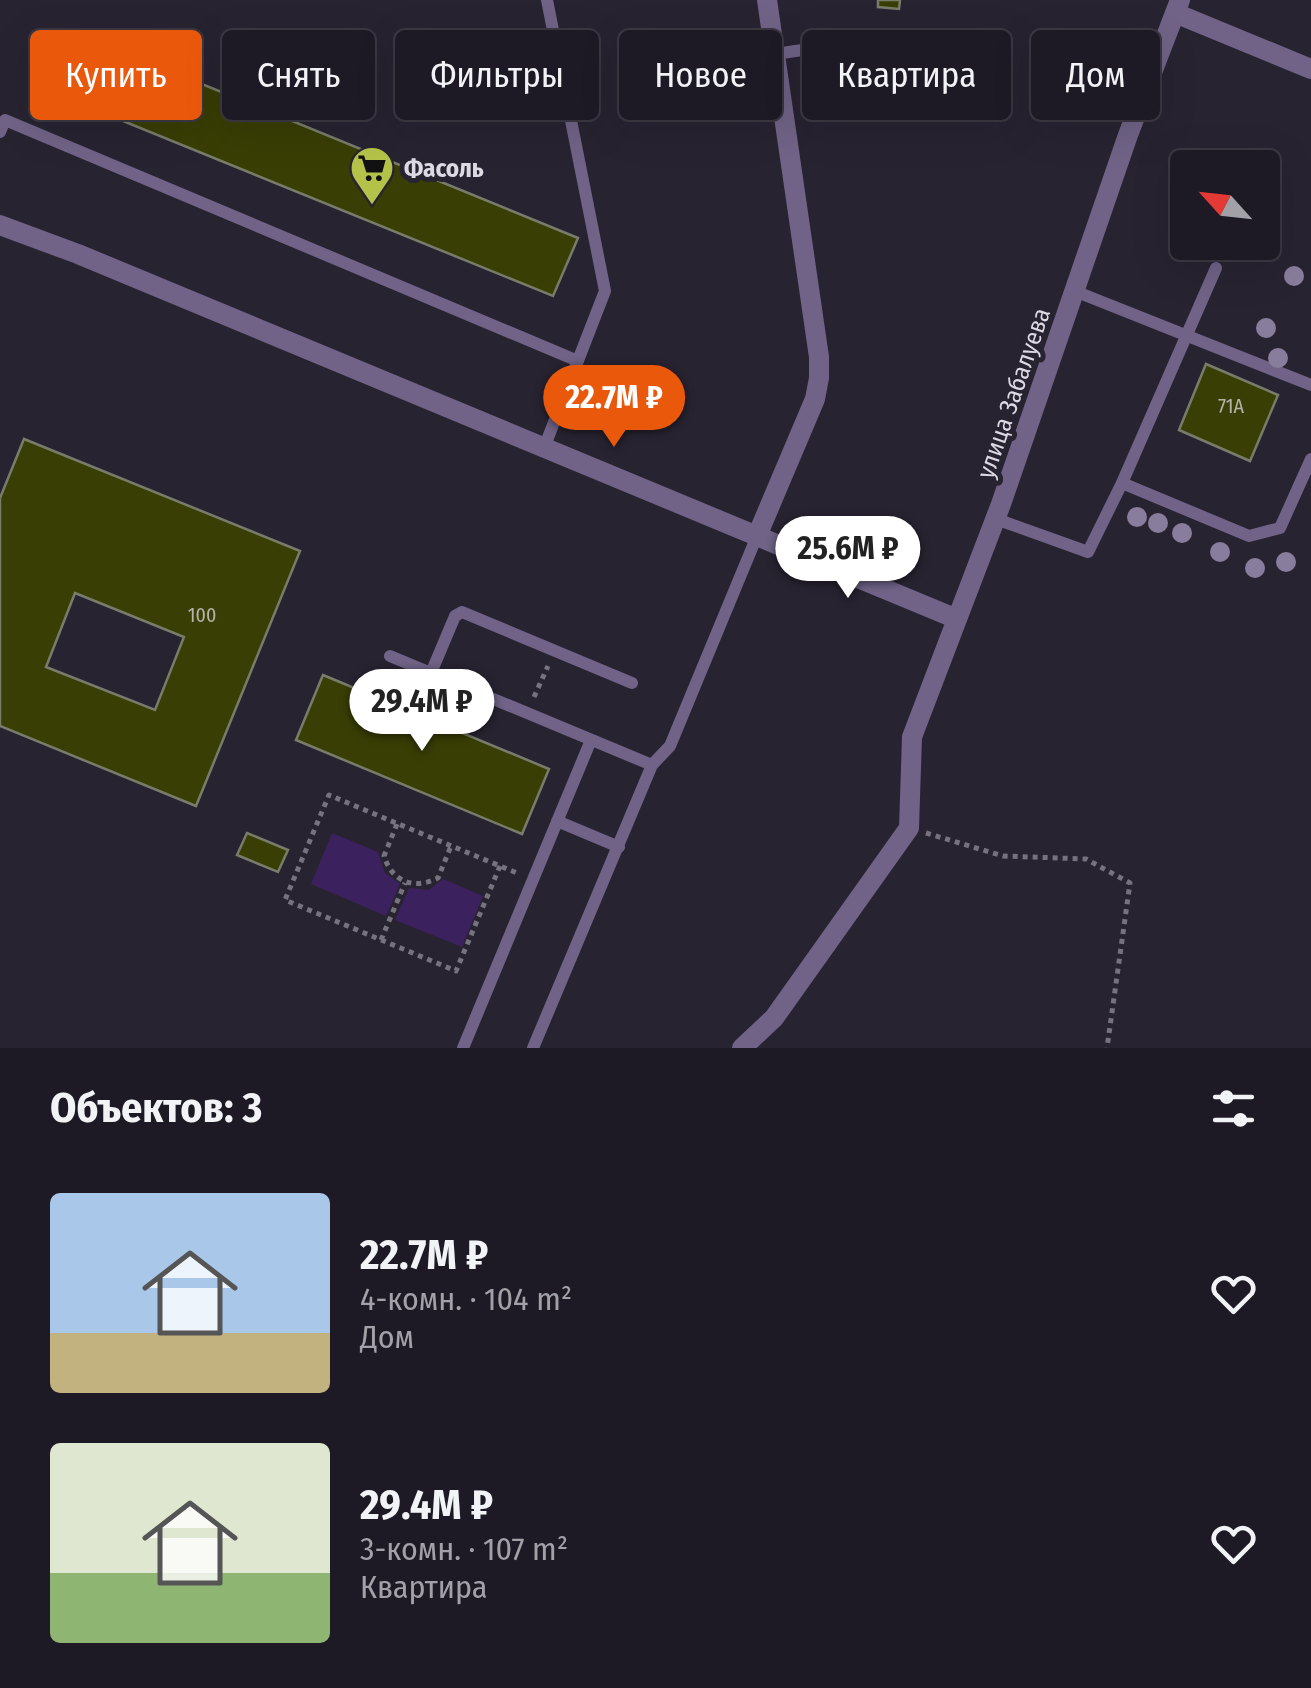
<!DOCTYPE html>
<html lang="ru">
<head>
<meta charset="utf-8">
<style>
  body { margin:0; font-family:"Fira Sans Condensed",sans-serif; background:#26232d; color:#f1f3f6; height:100vh; display:flex; flex-direction:column; font-size:38px; white-space:nowrap }
  * { box-sizing:border-box; margin:0 }
  p { font-size:32px; color:#a1a1a7 }
  .icon { flex:none; width:55px; height:55px; fill:none; stroke:currentColor; stroke-width:2; stroke-linecap:round; stroke-linejoin:round }
  .map { position:relative; height:1048px; overflow:hidden }
  .sheet { display:flex; flex-direction:column; background:#1e1a25; flex:1 }
  .sheet>* { flex:none }
  .hud { position:absolute; left:30px; top:30px; width:1252px; height:90px; display:flex; gap:20px }
  .needle { width:65px; rotate:297deg }
  .tools { position:absolute; left:1170px; top:150px; display:grid; gap:20px }
  .tools a { display:grid; place-items:center; width:110px; height:110px; border-radius:10px; background:#1e1a25; box-shadow:0 10px 40px #0002,0 0 0 2px #3c3842; font-size:50px }
  .price { position:absolute; translate:-50% -85px; padding:0 22px; border-radius:35px; background:#fff; color:#222; font-size:32px; line-height:65px; filter:drop-shadow(0 2px 5px #0008) }
  .price::after { content:''; position:absolute; left:50%; top:60px; width:30px; height:22px; margin-left:-15px; background:inherit; clip-path:polygon(0 0,100% 0,50% 100%) }
  .price.selected { background:#ea580c; color:#fff }
  ul { padding:0; list-style:none }
  li { display:flex; align-items:center; gap:30px; height:250px; padding:0 50px }
  li span { display:grid; place-items:center; flex:none; width:280px; height:200px; border-radius:10px; color:#555 }
  li>.icon { margin-inline-start:auto }
  span .icon { width:120px; height:120px; fill:#fffc; stroke-width:1 }
  li b { font-size:42px }
  h2 { display:flex; justify-content:space-between; align-items:center; height:120px; padding:0 50px; font-size:42px }
  .chip { padding:0 35px; border-radius:10px; background:#1e1a25; box-shadow:0 10px 40px #0002,0 0 0 2px #3c3842; font-size:35px; line-height:90px }
  .chip.selected { background:#ea580c; color:#fff }
  .map>svg:first-child { display:block }
  .green { fill:#3c215f }
  .building { fill:#393e05; stroke:#797c6a; stroke-width:2.5; fill-rule:evenodd }
  .lines { fill:none; stroke-linecap:round; stroke-linejoin:round }
  .path { stroke:#76727e; stroke-width:5; stroke-dasharray:5 5; stroke-linecap:butt }
  .lane { stroke:#706387; stroke-width:12 }
  .street { stroke:#706387; stroke-width:20 }
  .tree { fill:#887d9c }
  .labels { text-anchor:middle; stroke-width:10; stroke-linejoin:round; paint-order:stroke }
  .number-label { font-size:20px; fill:#b4b3ac }
  .poi-label { font-size:25px; font-weight:bold; fill:#dddae3; stroke:#282331; text-anchor:start }
  .street-label { font-size:25px; fill:#dddae3; stroke:#282331 }
</style>
</head>
<body>
<div class="map">
<svg width="1311" height="1048" viewBox="0 0 1311 1048">
  <rect width="100%" height="100%" fill="#282331"/>
  <path class="green" d="M332 833 378 852 385 873 400 884 386 916 311 884Z
    M443 879 483 896 462 947 395 920 409 888 429 890Z"/>
  <path class="building" d="M878 0H900L899 9 878 7Z
    M126 53 578 238 553 296 101 112Z
    M1206 364 1278 395 1250 461 1179 430Z
    M24 439 300 551 196 806 0 726V498ZM75 593 184 637 155 710 46 667Z
    M323 675 549 769 522 834 296 740Z
    M247 833 288 850 278 872 237 855Z"/>
  <g class="lines">
    <path class="path" d="M534 697 548 666
      M397 824 384 856C392 882 414 890 438 878L451 846
      M926 833 1003 856 1086 859 1130 883 1107 1048
      M500 866 456 971 285 900 329 795C391 821 454 847 517 873
      M381 940 405 883"/>
    <path class="lane" d="M775 54 885 38
      M0 132 5 120 578 361
      M1072 290 1311 385
      M544 448 605 291 547 0
      M1122 483 1216 268
      M996 519 1088 552 1122 483 1249 536 1280 528 1311 459
      M390 656 652 765
      M431 673 455 616 462 612 632 683
      M557 821 619 847
      M463 1048 591 740
      M533 1048 652 765 670 746 757 536"/>
    <path class="street" d="M1175 13 1311 69
      M0 225 78 254 757 536 815 399 819 378V357L767 0
      M757 536 957 619
      M742 1048 774 1018 909 828 912 737 1001 504 1128 135 1180 0"/>
  </g>
  <g class="tree">
    <circle cx="1294" cy="276" r="10"/>
    <circle cx="1266" cy="328" r="10"/>
    <circle cx="1278" cy="358" r="10"/>
    <circle cx="1137" cy="517" r="10"/>
    <circle cx="1158" cy="523" r="10"/>
    <circle cx="1182" cy="533" r="10"/>
    <circle cx="1220" cy="552" r="10"/>
    <circle cx="1286" cy="562" r="10"/>
    <circle cx="1255" cy="568" r="10"/>
  </g>
  <defs>
    <symbol id="supermarket-pin" viewBox="-11 -11 22 30"><path d="M0 17L-7.5 6A9.5 9.5 0 1 1 7.5 6Z" fill="#b4c24a" stroke="#282331"/><path d="M-6-5.5h2.5l.6 2H6L4.5 2H-2.5L-4.4-4H-6ZM-1.5 3.2a1.3 1.3 0 1 0 .1 0ZM3 3.2a1.3 1.3 0 1 0 .1 0Z" fill="#111"/></symbol>
  </defs>
  <g fill-rule="evenodd">
    <use href="#supermarket-pin" x="347" y="143" width="50" height="68"/>
  </g>
  <g class="labels">
    <g class="number-label">
      <text x="1231" y="413">71А</text>
      <text x="202" y="622">100</text>
    </g>
    <g class="poi-label">
      <text x="404" y="177">Фасоль</text>
    </g>
    <g class="street-label">
      <text transform="translate(1013 393) rotate(-71)" y="9">улица Забалуева</text>
    </g>
  </g>
</svg>
<div class="tools">
<a><svg class="needle" viewBox="-14 -14 28 28"><path d="M0-13l5 13h-10z" fill="#e53935"/><path d="M0 13l5-13h-10z" fill="#a1a1a7"/></svg></a>
</div>
<b class="price selected" style="left:614px;top:450px">22.7M ₽</b>
<b class="price" style="left:848px;top:601px">25.6M ₽</b>
<b class="price" style="left:422px;top:754px">29.4M ₽</b>
<div class="hud">
<a class="chip selected">Купить</a>
<a class="chip">Снять</a>
<a class="chip">Фильтры</a>
<a class="chip">Новое</a>
<a class="chip">Квартира</a>
<a class="chip">Дом</a>
</div>
</div>
<section class="sheet">
<h2>Объектов: 3<svg class="icon" aria-label="filters" viewBox="0 0 24 24"><path d="M4 7h16M4 17h16"/><circle cx="9" cy="7" r="2"/><circle cx="15" cy="17" r="2"/></svg></h2>
<ul>
<li><span style="background:linear-gradient(#a9c7e8 70%,#c2b280 0)"><svg class="icon" aria-label="home" viewBox="0 0 24 24"><path d="M3 11l9-7 9 7M6 9v11h12V9"/></svg></span><div><b>22.7M ₽</b><p>4-комн. · 104 m²</p><p>Дом</p></div><svg class="icon" aria-label="heart" viewBox="0 0 24 24"><path d="M12 20l-8-8c-3-5 5-10 8-4 3-6 11-1 8 4z"/></svg></li>
<li><span style="background:linear-gradient(#dfe7d0 65%,#8fb573 0)"><svg class="icon" aria-label="home" viewBox="0 0 24 24"><path d="M3 11l9-7 9 7M6 9v11h12V9"/></svg></span><div><b>29.4M ₽</b><p>3-комн. · 107 m²</p><p>Квартира</p></div><svg class="icon" aria-label="heart" viewBox="0 0 24 24"><path d="M12 20l-8-8c-3-5 5-10 8-4 3-6 11-1 8 4z"/></svg></li>
</ul>
</section>
</body>
</html>
